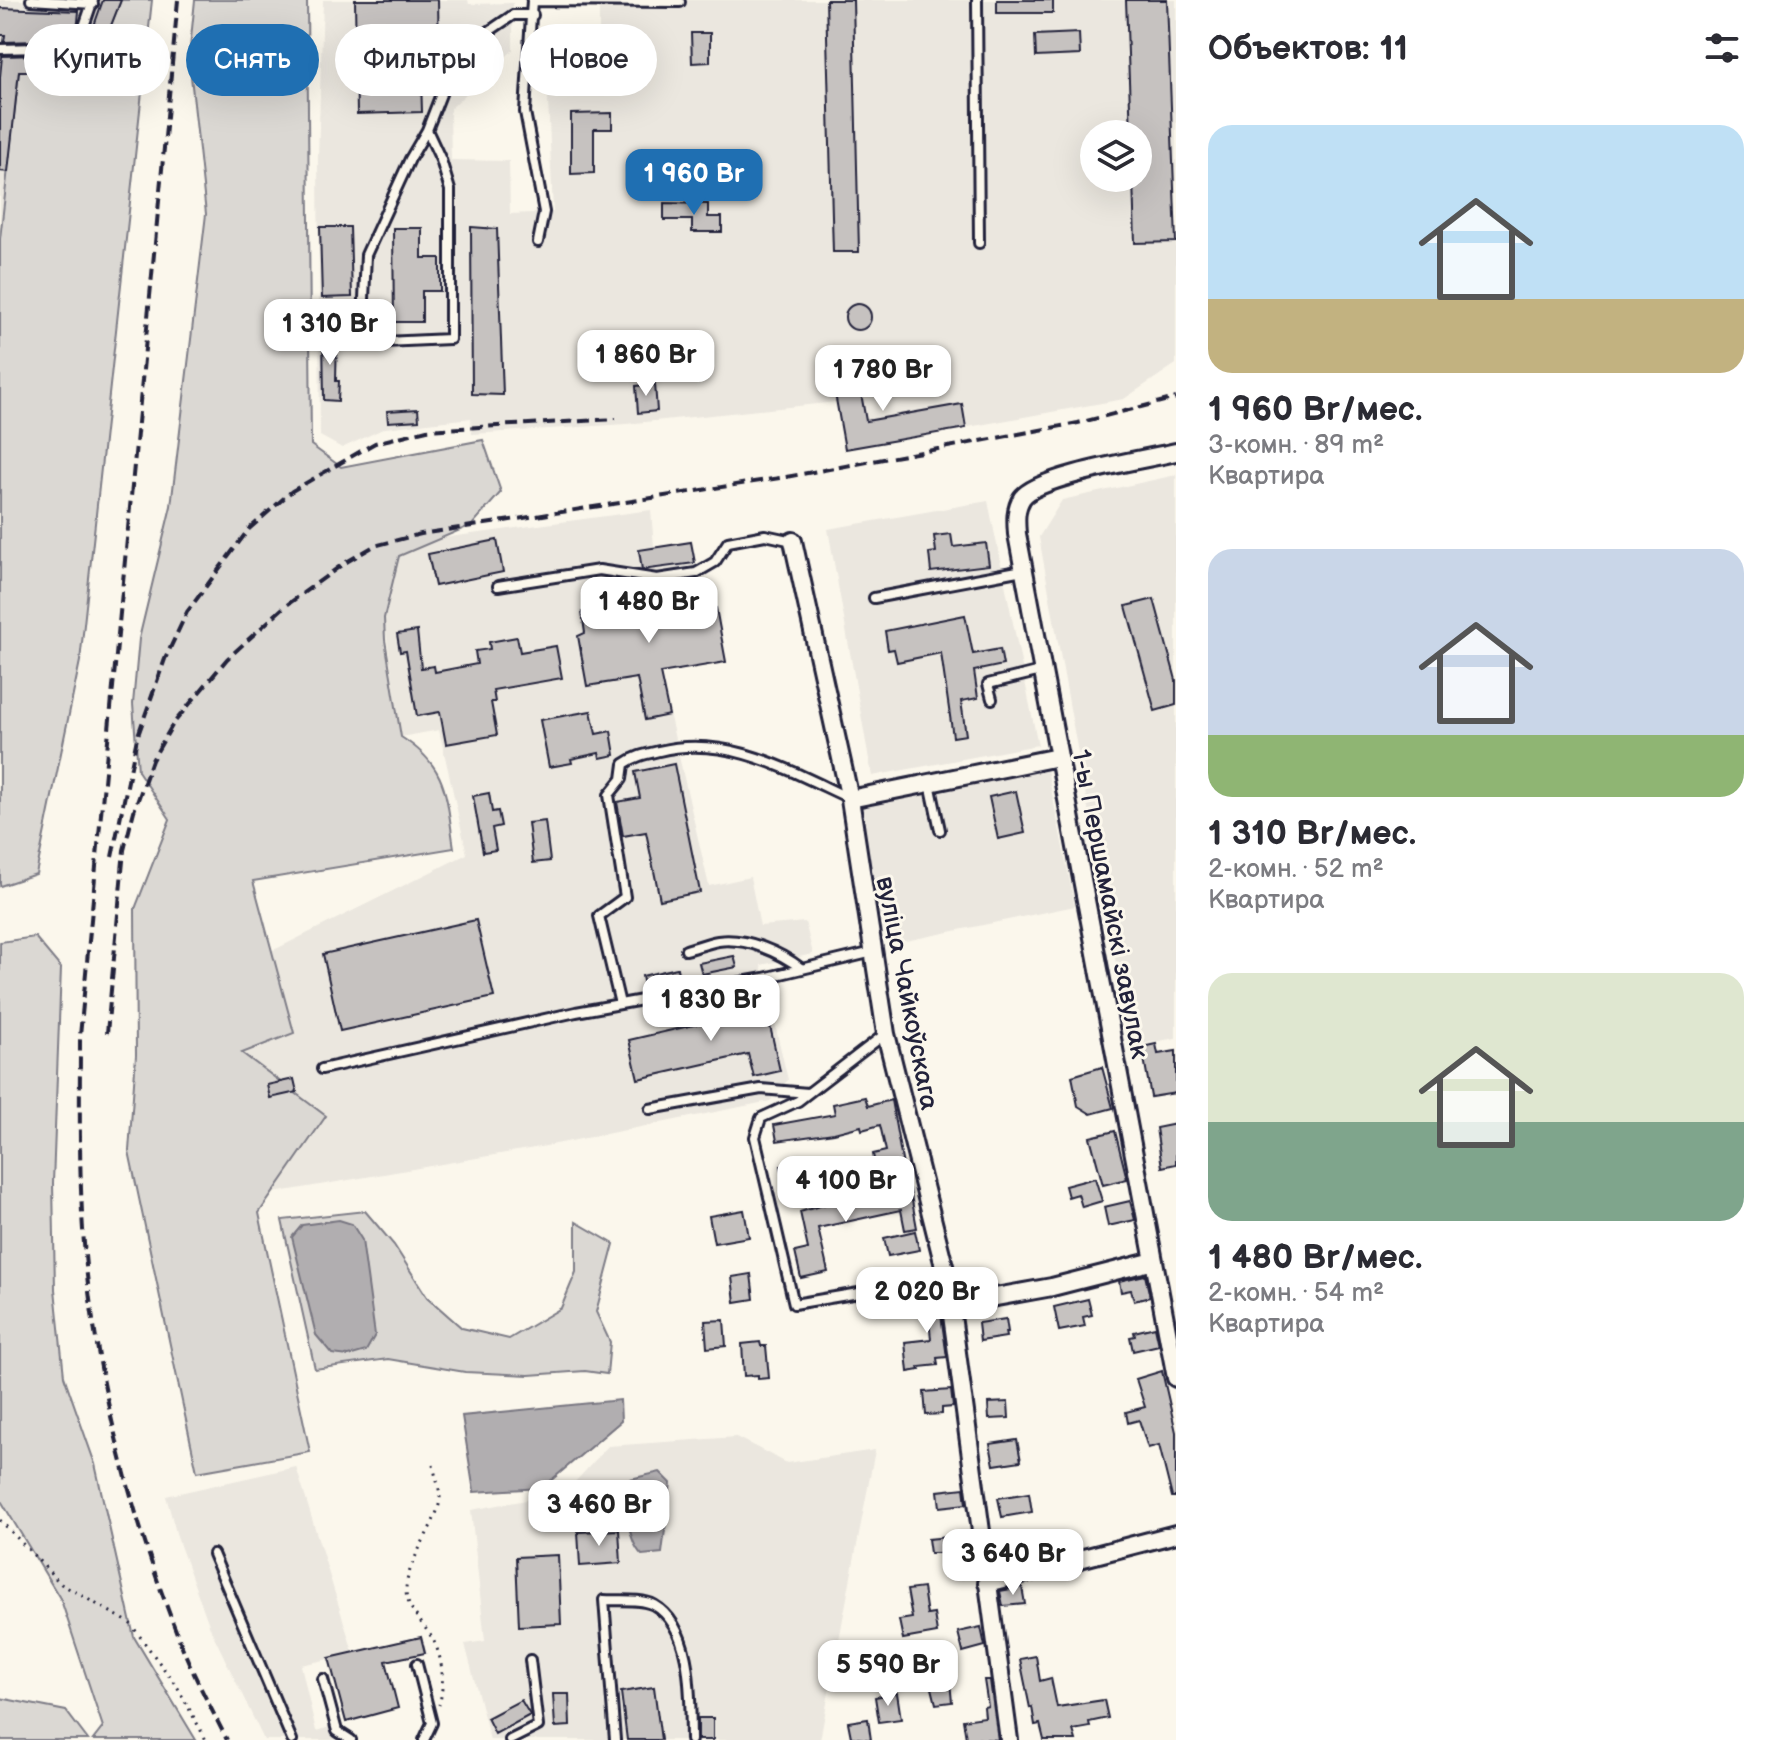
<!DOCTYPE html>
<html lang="ru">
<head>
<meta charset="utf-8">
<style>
  body { margin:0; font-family:"Balsamiq Sans",sans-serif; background:#f7f7f7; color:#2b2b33; height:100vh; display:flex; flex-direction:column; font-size:30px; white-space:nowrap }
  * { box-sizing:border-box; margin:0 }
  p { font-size:26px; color:#7c7c81 }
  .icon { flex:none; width:44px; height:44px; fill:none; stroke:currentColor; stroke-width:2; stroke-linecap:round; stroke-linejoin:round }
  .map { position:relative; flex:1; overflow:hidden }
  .sheet { display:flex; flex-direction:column; background:#fff; width:600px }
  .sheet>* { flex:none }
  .hud { position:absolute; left:24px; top:24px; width:760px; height:72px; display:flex; gap:16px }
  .controls { position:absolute; left:1080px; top:120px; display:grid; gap:16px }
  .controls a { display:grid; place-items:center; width:72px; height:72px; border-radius:50%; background:#fff; box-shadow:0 8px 32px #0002; font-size:40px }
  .price { position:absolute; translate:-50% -68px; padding:0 18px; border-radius:16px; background:#fff; color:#222; font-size:26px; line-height:52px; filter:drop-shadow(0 2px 4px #0008) }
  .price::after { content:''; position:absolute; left:50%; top:48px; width:24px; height:18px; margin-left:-12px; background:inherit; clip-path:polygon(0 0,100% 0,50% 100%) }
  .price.selected { background:#1f6fb2; color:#fff }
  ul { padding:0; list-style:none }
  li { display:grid; align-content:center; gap:16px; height:424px; padding:0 32px }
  li span { display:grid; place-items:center; height:248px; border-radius:24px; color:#555 }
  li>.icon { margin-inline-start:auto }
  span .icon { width:144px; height:144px; fill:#fffc; stroke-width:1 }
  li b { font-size:34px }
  h2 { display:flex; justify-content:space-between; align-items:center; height:96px; padding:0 32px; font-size:34px }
  .chip { padding:0 28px; border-radius:36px; background:#fff; box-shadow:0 8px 32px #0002; font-size:28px; line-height:72px }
  .chip.selected { background:#1f6fb2; color:#fff }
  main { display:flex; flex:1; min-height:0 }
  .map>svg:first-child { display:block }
  .built { fill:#ebe7df; fill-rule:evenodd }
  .green { fill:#dbd8d3; stroke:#7e7d87; stroke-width:2 }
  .water { fill:#b1aeb0; stroke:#787681; stroke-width:2 }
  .building { fill:#c6c2c0; stroke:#22223b; stroke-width:2 }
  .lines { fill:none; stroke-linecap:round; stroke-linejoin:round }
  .service-casing { stroke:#22223b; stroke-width:14 }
  .minor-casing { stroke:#22223b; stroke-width:22 }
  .path { stroke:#22223b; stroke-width:3; stroke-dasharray:2 6; stroke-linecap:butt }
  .service { stroke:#fbf7ec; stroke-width:8 }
  .minor { stroke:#fbf7ec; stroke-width:16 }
  .rail { stroke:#22223b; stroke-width:4; stroke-dasharray:12 6; stroke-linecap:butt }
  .labels { text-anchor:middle; stroke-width:6; stroke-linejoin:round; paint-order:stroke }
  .street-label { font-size:26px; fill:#22223b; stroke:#fbf7ec }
</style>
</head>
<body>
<main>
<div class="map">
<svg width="1176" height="1740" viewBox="0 0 1176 1740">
  <rect width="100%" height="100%" fill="#fbf7ec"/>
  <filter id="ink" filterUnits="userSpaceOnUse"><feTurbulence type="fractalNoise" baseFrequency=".0125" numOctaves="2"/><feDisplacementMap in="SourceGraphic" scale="16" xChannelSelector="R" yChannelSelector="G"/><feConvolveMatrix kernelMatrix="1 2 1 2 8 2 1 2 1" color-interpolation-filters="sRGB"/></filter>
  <g filter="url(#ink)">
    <path class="built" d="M0 0H121L93 71H19L0 239Z
      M323 0H468L469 4 513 3V50L450 109 451 160 509 161 510 214 553 212 545 31H599V0H1176V364L1124 399 845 449 836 402 626 424 472 434 471 418 385 428 342 448 320 436 318 157ZM1094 134H1138V178H1094Z
      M1176 475V1038L1131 1046 1039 537 1062 500Z
      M988 501 1038 745 872 776 828 529Z
      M651 510 654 547 691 542 701 609 716 608 726 662 660 674 709 886 750 877 760 926 805 922 813 954 761 965 788 1080 770 1101 546 1146 273 1193 242 1053 231 968 278 948 467 854 439 730 401 737 384 618 399 556 434 539Z
      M1047 769 1075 906 886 945 858 808Z
      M736 1437 787 1463 875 1450 820 1740H490L465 1644 485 1641 471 1510 565 1493 608 1446Z
      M296 1467 358 1668 368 1649 421 1637 425 1653 386 1661 398 1708 346 1722 329 1659 301 1665 316 1731 330 1727 338 1740H264L211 1630 178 1540 166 1496Z"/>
    <path class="green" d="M121 0H152L80 661 36 874 0 886V239L19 71H93Z
      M195 0H307L311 445 341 467 483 440 501 492 472 525 399 556 384 618 385 640 401 737C449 767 446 797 454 848L253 881 294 1033 242 1053 326 1116 259 1213 310 1452 197 1472 129 1151 136 1055 135 909 170 819 138 771 133 704 139 639 171 506 206 214 189 58Z
      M35 937 61 968 53 1183 55 1289 64 1376 95 1464 134 1637 196 1740H93L103 1727 61 1600 0 1499V942Z
      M365 1211 394 1245 427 1297 462 1328 509 1339 561 1308 576 1272V1222L614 1244 596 1312 610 1342 607 1374 585 1371 529 1375 465 1372 388 1359 315 1369 282 1220Z
      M0 1698 66 1711 88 1740H0Z"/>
    <path class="water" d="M339 1220 352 1224 362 1240 375 1335 366 1351 349 1356 332 1354 316 1335 292 1237 302 1225Z
      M620 1400 621 1421 542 1488 474 1492 462 1416Z
      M660 1472 671 1483 662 1553 642 1555C626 1539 625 1500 630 1479Z"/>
    <path class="building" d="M103 0H121L93 71H78Z
      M355 0H438L439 54H428L429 79H421L422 112 357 114Z
      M826 0H853L859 252H833Z
      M997 0H1053V13H997Z
      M1126 0H1167L1176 242 1135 243 1133 178H1138V134H1131Z
      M0 8 79 11 78 22 72 40 4 42 5 35H0Z
      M691 33H710V62L692 63Z
      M1079 33 1080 55 1036 57 1035 35Z
      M550 35H565V65H549Z
      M77 54 76 71H19L8 172 0 171V77L2 56Z
      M612 113V129H594V173L571 174V114Z
      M664 203 708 204V217H722V232H692V220H664Z
      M320 227H350L352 297 322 298Z
      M471 227 497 229 503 395 472 394Z
      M393 228H422V258H440V291H422V322H394Z
      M845 317a13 13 0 1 1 26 0a13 13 0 1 1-26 0Z
      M323 333H337L336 381H339L338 401 324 400Z
      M854 355 866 421 962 404 966 428 845 449 829 360Z
      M655 384 657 411 638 413 636 386Z
      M418 409 419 420 388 422 387 411Z
      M951 534 953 547 986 543 989 565 931 572 929 553 936 552 934 536Z
      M497 540 503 572 435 586 428 554Z
      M691 542 695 563 642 570 639 550Z
      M669 597 670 605 700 599 701 610 716 608 726 662 660 673 669 715 645 720 637 678 587 686 578 636 585 633 582 612Z
      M1154 599 1176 680V705L1155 711 1126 606Z
      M965 615 973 654 1000 649 1003 665 974 671 978 698 961 701 966 735 953 737 941 653 897 662 894 649 888 650 885 631Z
      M417 631 421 668 434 666 435 672 477 664 475 651 490 649 489 642 517 637 520 652 556 646 562 678 493 690 495 702H491L497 735 446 744 440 712 417 716 406 651 400 652 397 634Z
      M591 711 596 734 611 731 615 755 600 758 599 753 571 759 572 763 549 767 540 720Z
      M674 764 700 892 660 900 646 832 623 836 617 802 640 798 635 772Z
      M1016 791 1025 833 998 839 989 797Z
      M489 793 492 812 498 811 501 826 492 828 496 850 483 852 473 796Z
      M545 821 550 861 533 863 528 823Z
      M476 920 494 997 340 1031 323 954Z
      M734 956 737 967 702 974 699 963Z
      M677 968 679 979 644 986 642 976Z
      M762 990 780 1071 754 1077 748 1054 638 1079 629 1040 745 1013 741 995Z
      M1156 1044 1158 1054 1176 1051V1093L1151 1097 1142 1047Z
      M1102 1067 1113 1108 1091 1114 1078 1106 1072 1076Z
      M294 1079 297 1092 270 1098 267 1085Z
      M865 1097 868 1106 891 1100 903 1166 876 1171 873 1154 886 1151 880 1125 862 1130 861 1126 834 1133 777 1141 774 1125 835 1114 833 1104Z
      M1176 1124V1164L1162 1167 1156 1128Z
      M1115 1131 1127 1179 1103 1185 1090 1137Z
      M814 1160 817 1180 785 1186 781 1166Z
      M1095 1178 1102 1201 1082 1207 1078 1194 1068 1197 1065 1186Z
      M910 1190 917 1228 905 1230 901 1210 818 1228 828 1272 801 1278 795 1252 808 1249 800 1212 845 1198H857V1200Z
      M1130 1201 1135 1220 1108 1226 1104 1207Z
      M744 1210 749 1237 714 1243 709 1216Z
      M915 1231 919 1250 888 1256 884 1238Z
      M751 1274 754 1299 735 1302 732 1277Z
      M1145 1275 1150 1297 1134 1301 1131 1290 1121 1292 1119 1281Z
      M938 1294 947 1357 937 1358 938 1365 919 1367 920 1370 908 1372 905 1342 931 1339 928 1309 910 1311 909 1297Z
      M1088 1299 1092 1315 1083 1317 1085 1326 1059 1331 1054 1307Z
      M1006 1319 1008 1332H1005L1006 1337 980 1341 978 1323Z
      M724 1320 726 1346 707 1348 705 1321Z
      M1155 1327 1159 1345 1133 1351 1130 1337 1135 1336 1134 1332Z
      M760 1342 761 1346H766L769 1378 758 1379V1375L744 1376 742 1344Z
      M1162 1371 1176 1432V1497H1172L1159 1445 1148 1448 1139 1420 1128 1423 1126 1412 1145 1407 1136 1379Z
      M951 1390 953 1407 942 1408V1414L926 1415 924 1392Z
      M1008 1402 1009 1418 989 1419 988 1403Z
      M1017 1440 1021 1461 994 1465 990 1444Z
      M964 1488 966 1504 940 1507 938 1491Z
      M1029 1493 1032 1512 1002 1517 998 1498Z
      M619 1530 621 1563 580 1566 578 1532Z
      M970 1535 974 1576 963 1578 959 1553H930L928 1539Z
      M1014 1536 1016 1545 1033 1541 1036 1557 1007 1563 1006 1555 1001 1556 998 1539Z
      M558 1555 561 1624 519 1626 516 1557Z
      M1022 1587 1025 1604 1003 1606 1000 1591Z
      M923 1588 927 1615 934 1614 937 1633 903 1639 899 1620 912 1618 907 1590Z
      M981 1627 985 1646 963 1652 958 1632Z
      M421 1637 425 1653 386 1661 398 1708 346 1722 329 1658Z
      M1036 1656 1040 1681 1051 1678 1057 1707 1104 1700 1108 1718 1089 1722 1090 1727 1073 1730 1076 1740H1044L1040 1724 1035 1725 1032 1707 1030 1708 1020 1659Z
      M984 1680H990L998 1740 966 1738 963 1720 985 1717 984 1707 988 1706Z
      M950 1682 952 1702 936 1704 931 1684Z
      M654 1687 661 1740H627L621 1692Z
      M897 1693 901 1719 879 1722 875 1697Z
      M553 1694H569L570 1726 555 1727Z
      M521 1700 530 1715 495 1734 487 1718Z
      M698 1718H713V1740H698Z
      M868 1719 871 1740 851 1737 848 1722Z"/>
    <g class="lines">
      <defs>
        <path id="service" d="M31 0 93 4
          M532 0 525 112 544 212 538 242
          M977 0 979 243
          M532 1 680 2
          M0 49 77 47 93 0
          M427 130 410 159 366 255 362 343 450 339V190L441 160 427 130 457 53 513 15H533
          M498 586 599 570 657 579 696 573 715 562 728 542 765 535 793 541
          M874 598 1023 570
          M992 699 988 684 1041 671
          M930 783 940 830
          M686 950C697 947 707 943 718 941 746 937 780 952 802 969
          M620 1004 599 916 625 897 609 795 622 779 624 764C635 756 646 754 659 751 727 734 788 770 849 798
          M885 1034 798 1101 761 1118 755 1137 794 1304 947 1278
          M322 1069 576 1012 764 978 873 952
          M650 1109 761 1089 808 1093
          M213 1554 292 1740
          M417 1664 432 1723 424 1740
          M323 1679 337 1731 351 1740
          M510 1740 538 1726 530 1660
          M615 1740 604 1600C618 1601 642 1598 654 1605 694 1628 690 1700 691 1740"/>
        <path id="minor" d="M1176 452C1146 459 1037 476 1022 498 1015 509 1016 521 1017 534L1176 1378
          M793 541 850 799 886 1034 947 1278 1009 1740
          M850 799 1058 757
          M951 1305 1052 1287 1154 1261
          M987 1583 1176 1534"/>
      </defs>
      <use href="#service" class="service-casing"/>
      <use href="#minor" class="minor-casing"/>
      <path class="path" d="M433 1465C435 1475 439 1486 440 1496 441 1519 407 1559 406 1589 405 1607 424 1624 432 1638 443 1656 445 1685 439 1705
        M0 1520 61 1584 130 1623 178 1688 206 1740"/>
      <use href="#service" class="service"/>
      <use href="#minor" class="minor"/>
      <path class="rail" d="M178 0 80 1036C80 1119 78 1202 88 1284 103 1404 134 1524 178 1636 191 1671 210 1706 227 1740
        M112 857 137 738 165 659 187 612 249 529 292 491 375 443 427 430 616 419
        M107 1033 124 850 134 811 152 760 173 724 227 659 284 607 343 564 374 546 421 534 786 477 1078 423 1176 398"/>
    </g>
  </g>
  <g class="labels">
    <g class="street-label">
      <text transform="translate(1111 904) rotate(79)" y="9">1-ы Першамайскі завулак</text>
      <text transform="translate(908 993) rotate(79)" y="9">вуліца Чайкоўскага</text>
    </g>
  </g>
</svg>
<div class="controls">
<a><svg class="icon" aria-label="layers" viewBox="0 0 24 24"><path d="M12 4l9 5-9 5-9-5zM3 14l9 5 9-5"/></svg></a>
</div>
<b class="price selected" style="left:694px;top:217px">1 960 Br</b>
<b class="price" style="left:330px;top:367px">1 310 Br</b>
<b class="price" style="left:646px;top:398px">1 860 Br</b>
<b class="price" style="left:883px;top:413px">1 780 Br</b>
<b class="price" style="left:649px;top:645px">1 480 Br</b>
<b class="price" style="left:711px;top:1043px">1 830 Br</b>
<b class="price" style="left:846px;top:1224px">4 100 Br</b>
<b class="price" style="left:927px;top:1335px">2 020 Br</b>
<b class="price" style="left:599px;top:1548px">3 460 Br</b>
<b class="price" style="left:1013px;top:1597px">3 640 Br</b>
<b class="price" style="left:888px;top:1708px">5 590 Br</b>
<div class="hud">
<a class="chip">Купить</a>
<a class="chip selected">Снять</a>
<a class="chip">Фильтры</a>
<a class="chip">Новое</a>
</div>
</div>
<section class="sheet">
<h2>Объектов: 11<svg class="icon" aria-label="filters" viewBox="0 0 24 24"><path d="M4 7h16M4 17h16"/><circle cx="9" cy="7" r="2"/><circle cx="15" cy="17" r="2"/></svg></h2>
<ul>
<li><span style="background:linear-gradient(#bfe0f5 70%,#c2b280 0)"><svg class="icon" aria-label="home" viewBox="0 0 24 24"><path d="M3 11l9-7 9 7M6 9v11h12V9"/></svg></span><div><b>1 960 Br/мес.</b><p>3-комн. · 89 m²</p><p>Квартира</p></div></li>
<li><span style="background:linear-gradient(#c9d6e8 75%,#8fb573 0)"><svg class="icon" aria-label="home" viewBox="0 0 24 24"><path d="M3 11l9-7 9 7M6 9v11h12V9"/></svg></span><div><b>1 310 Br/мес.</b><p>2-комн. · 52 m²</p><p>Квартира</p></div></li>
<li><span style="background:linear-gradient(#dfe7d0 60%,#7fa58c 0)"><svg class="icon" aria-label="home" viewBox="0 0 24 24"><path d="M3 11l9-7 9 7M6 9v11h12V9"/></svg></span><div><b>1 480 Br/мес.</b><p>2-комн. · 54 m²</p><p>Квартира</p></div></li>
</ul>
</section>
</main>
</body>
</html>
